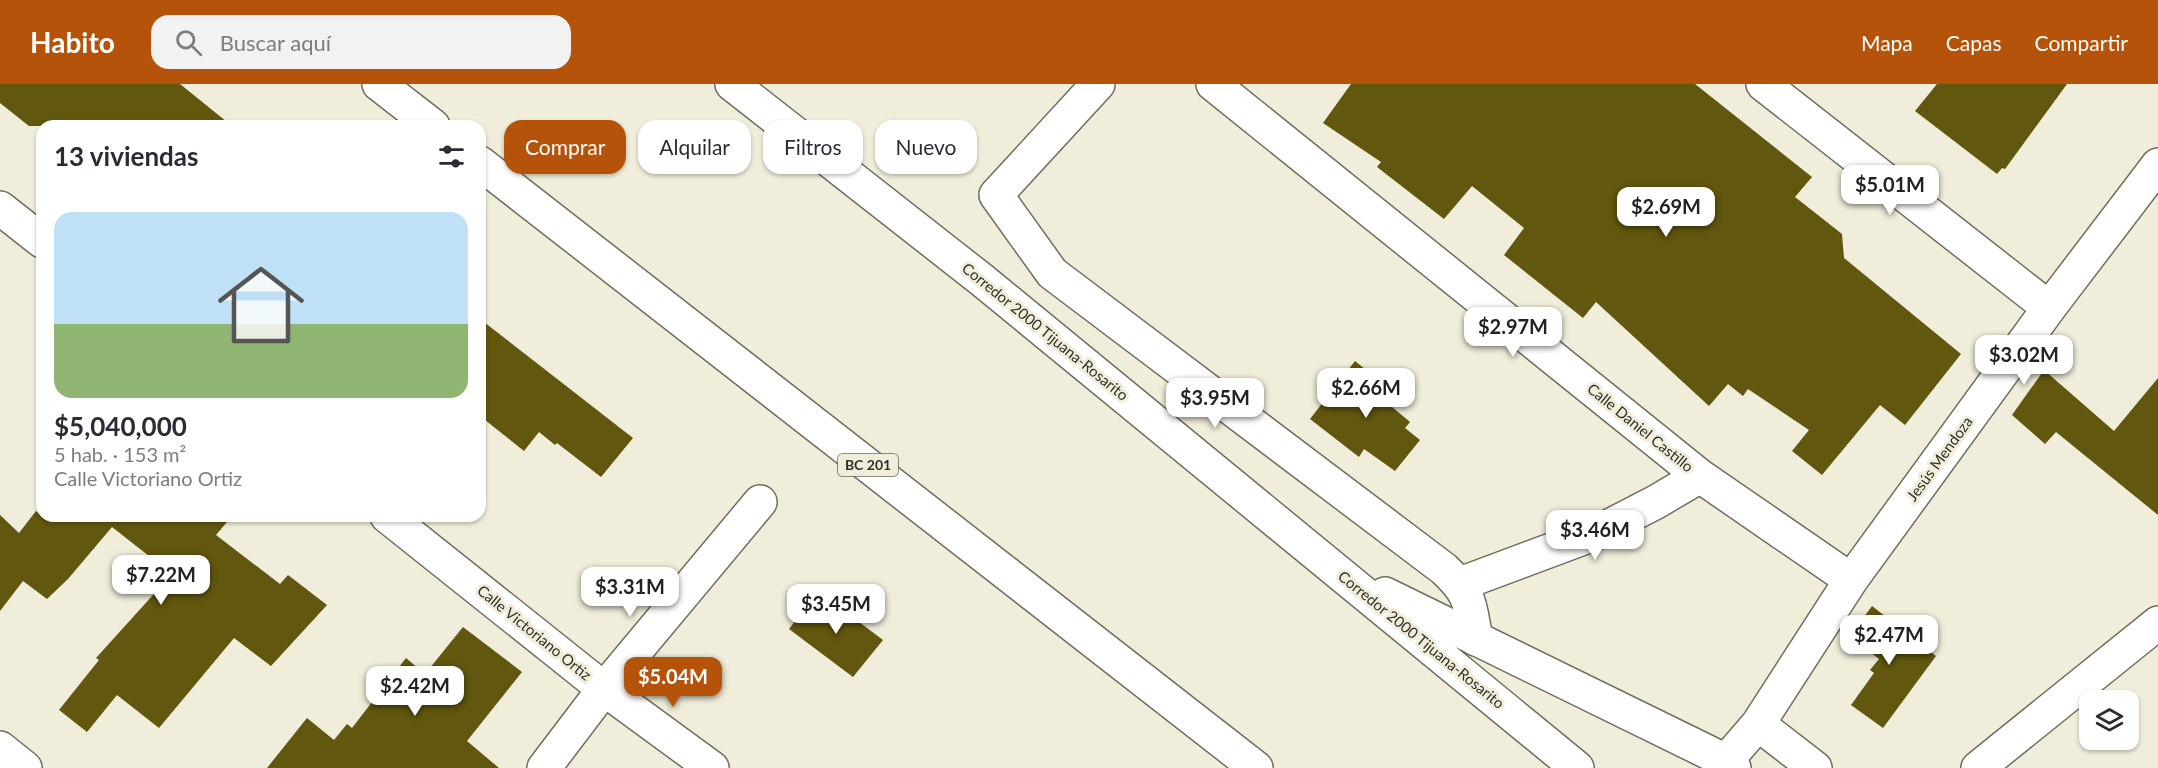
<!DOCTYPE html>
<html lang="es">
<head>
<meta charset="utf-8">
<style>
  body { margin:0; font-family:Lato,sans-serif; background:#f2f2f3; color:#2b2b33; height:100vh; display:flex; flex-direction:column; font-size:22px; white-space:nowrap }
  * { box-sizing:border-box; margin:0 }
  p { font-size:20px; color:#7c7c81 }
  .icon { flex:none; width:33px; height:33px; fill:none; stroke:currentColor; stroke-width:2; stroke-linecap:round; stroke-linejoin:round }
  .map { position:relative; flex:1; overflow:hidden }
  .panel { position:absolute; left:36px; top:36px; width:450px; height:402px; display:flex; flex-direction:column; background:#fff; border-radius:18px; box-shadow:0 2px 4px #0004 }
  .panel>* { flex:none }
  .banner { position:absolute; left:504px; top:36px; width:570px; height:54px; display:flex; gap:12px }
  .tools { position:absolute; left:2079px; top:606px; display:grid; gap:12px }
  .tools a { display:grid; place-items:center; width:60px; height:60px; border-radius:12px; background:#fff; box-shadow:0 2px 4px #0004; font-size:30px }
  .price { position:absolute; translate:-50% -51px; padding:0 14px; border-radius:12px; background:#fff; color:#222; font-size:20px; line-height:39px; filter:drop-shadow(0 2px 3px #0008) }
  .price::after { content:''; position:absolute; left:50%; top:36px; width:18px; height:14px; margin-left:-9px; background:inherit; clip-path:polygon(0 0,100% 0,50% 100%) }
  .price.on { background:#b45309; color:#fff }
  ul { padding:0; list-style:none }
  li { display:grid; align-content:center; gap:12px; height:318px; padding:0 18px }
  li+li { border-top:2px solid #e1e1e2 }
  li span { display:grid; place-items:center; height:186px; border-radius:18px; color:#555 }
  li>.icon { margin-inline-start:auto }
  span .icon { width:108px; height:108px; fill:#fffc; stroke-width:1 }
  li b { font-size:26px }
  h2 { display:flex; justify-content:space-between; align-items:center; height:72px; padding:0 18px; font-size:26px }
  .chip { padding:0 21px; border-radius:18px; background:#fff; box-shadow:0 2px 4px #0004; font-size:21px; line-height:54px }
  .chip.on { background:#b45309; color:#fff }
  header { display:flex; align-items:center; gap:36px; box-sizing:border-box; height:84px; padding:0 30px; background:#b45309; color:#fff }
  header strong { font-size:28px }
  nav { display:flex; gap:33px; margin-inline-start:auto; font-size:21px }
  .search { width:420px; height:54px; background:#f2f2f3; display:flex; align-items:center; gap:15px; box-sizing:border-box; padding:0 21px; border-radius:18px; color:#7c7c81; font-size:22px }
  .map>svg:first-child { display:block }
  .building { fill:#62570e }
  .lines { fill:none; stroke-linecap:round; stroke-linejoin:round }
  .street-casing { stroke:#706d5d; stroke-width:36 }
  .highway-casing { stroke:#706d5d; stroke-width:36 }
  .street { stroke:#fff; stroke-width:33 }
  .highway { stroke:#fff; stroke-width:33 }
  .labels { text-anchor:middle; stroke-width:6; stroke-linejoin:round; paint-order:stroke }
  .shield { fill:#f0edda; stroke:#6a685d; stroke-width:1.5 }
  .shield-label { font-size:14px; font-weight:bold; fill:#312f28 }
  .street-label { font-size:15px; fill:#312f28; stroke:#f0edda }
</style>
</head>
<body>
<header>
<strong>Habito</strong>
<div class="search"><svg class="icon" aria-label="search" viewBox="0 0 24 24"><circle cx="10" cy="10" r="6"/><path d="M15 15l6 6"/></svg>Buscar aquí</div>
<nav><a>Mapa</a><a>Capas</a><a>Compartir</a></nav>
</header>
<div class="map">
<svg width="2158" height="684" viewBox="0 0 2158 684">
  <rect width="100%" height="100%" fill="#f0edda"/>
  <path class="building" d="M0 0H180L232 42H29L0 19Z
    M1351 0H1695L1812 93 1795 113 1842 150 1844 174 1961 270 1905 341 1880 321 1822 391 1792 367 1809 346 1748 305 1743 312 1728 300 1709 322 1596 218 1583 234 1504 171 1524 144 1472 102 1444 135 1377 83 1381 78 1323 39Z
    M1937 0H2067L2005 85 2002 84 1997 90 1915 27Z
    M480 235 633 354 601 393 557 359 555 361 539 348 524 367 480 332Z
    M1355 277 1386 302 1379 312 1410 338 1405 344 1420 356 1395 387 1364 365 1359 373 1310 335Z
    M2044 286 2114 347 2158 294V431L2056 348 2045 360 2012 331Z
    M36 427 50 438 55 432H232L216 451 280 500 288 491 327 521 271 582 234 554 159 644 117 611 87 648 59 626 99 576 96 574 172 490 112 443 68 495 47 515 23 497 0 527V431L19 449Z
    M816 509 832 524 835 520 883 556 853 593 789 545Z
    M1872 522 1936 572 1883 644 1851 621 1874 589 1870 586 1879 575 1850 552Z
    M463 543 522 588 467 657 499 684H267L307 634 334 656 347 640 352 644 406 574 425 590Z"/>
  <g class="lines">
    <defs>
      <path id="street" d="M1098 0 996 111 1052 189 1444 485C1472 511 1469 519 1476 555
        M1213 0 1700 392 1851 496
        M1763 0 2049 224
        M0 124 42 157
        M387 432 604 605 712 684
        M1460 500 1594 450 1656 418 1700 392
        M1758 640 1815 684
        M0 664 25 684
        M1726 677 1758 640 1851 496 2049 224 2158 81
        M544 684 604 605 760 418
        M1978 684 2158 539"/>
      <path id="highway" d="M379 0 433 42
        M732 0 982 196 1577 684
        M480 79 1256 684
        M1385 510 1726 677 1734 684"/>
    </defs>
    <use href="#street" class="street-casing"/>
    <use href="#highway" class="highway-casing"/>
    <use href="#street" class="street"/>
    <use href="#highway" class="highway"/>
  </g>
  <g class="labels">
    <rect class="shield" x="838" y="370" width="60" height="22" rx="4.5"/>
    <g class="shield-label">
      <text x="868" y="386">BC 201</text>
    </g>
    <g class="street-label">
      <text transform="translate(1045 248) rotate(39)" y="5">Corredor 2000 Tijuana-Rosarito</text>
      <text transform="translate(1640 344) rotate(39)" y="5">Calle Daniel Castillo</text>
      <text transform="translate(1940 375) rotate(-54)" y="5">Jesús Mendoza</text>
      <text transform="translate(534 549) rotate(39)" y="5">Calle Victoriano Ortiz</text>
      <text transform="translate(1421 556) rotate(39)" y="5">Corredor 2000 Tijuana-Rosarito</text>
    </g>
  </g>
</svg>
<div class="tools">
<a><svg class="icon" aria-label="layers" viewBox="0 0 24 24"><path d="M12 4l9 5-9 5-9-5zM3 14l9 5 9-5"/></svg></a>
</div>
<b class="price" style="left:1890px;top:132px">$5.01M</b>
<b class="price" style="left:1666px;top:154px">$2.69M</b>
<b class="price" style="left:1513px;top:274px">$2.97M</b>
<b class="price" style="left:2024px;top:302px">$3.02M</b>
<b class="price" style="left:1366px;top:335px">$2.66M</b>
<b class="price" style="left:1215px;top:345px">$3.95M</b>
<b class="price" style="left:1595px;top:477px">$3.46M</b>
<b class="price" style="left:161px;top:522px">$7.22M</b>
<b class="price" style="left:630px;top:534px">$3.31M</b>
<b class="price" style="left:836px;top:551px">$3.45M</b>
<b class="price" style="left:1889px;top:582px">$2.47M</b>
<b class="price on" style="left:673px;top:624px">$5.04M</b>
<b class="price" style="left:415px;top:633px">$2.42M</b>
<div class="banner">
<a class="chip on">Comprar</a>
<a class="chip">Alquilar</a>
<a class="chip">Filtros</a>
<a class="chip">Nuevo</a>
</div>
<section class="panel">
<h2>13 viviendas<svg class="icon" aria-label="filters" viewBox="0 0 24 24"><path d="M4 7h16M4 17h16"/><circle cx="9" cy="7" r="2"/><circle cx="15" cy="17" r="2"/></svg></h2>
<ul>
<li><span style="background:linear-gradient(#bfe0f5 60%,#8fb573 0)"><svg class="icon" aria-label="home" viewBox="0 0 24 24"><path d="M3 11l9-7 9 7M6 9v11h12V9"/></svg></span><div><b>$5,040,000</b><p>5 hab. · 153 m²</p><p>Calle Victoriano Ortiz</p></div></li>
</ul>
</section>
</div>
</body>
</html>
